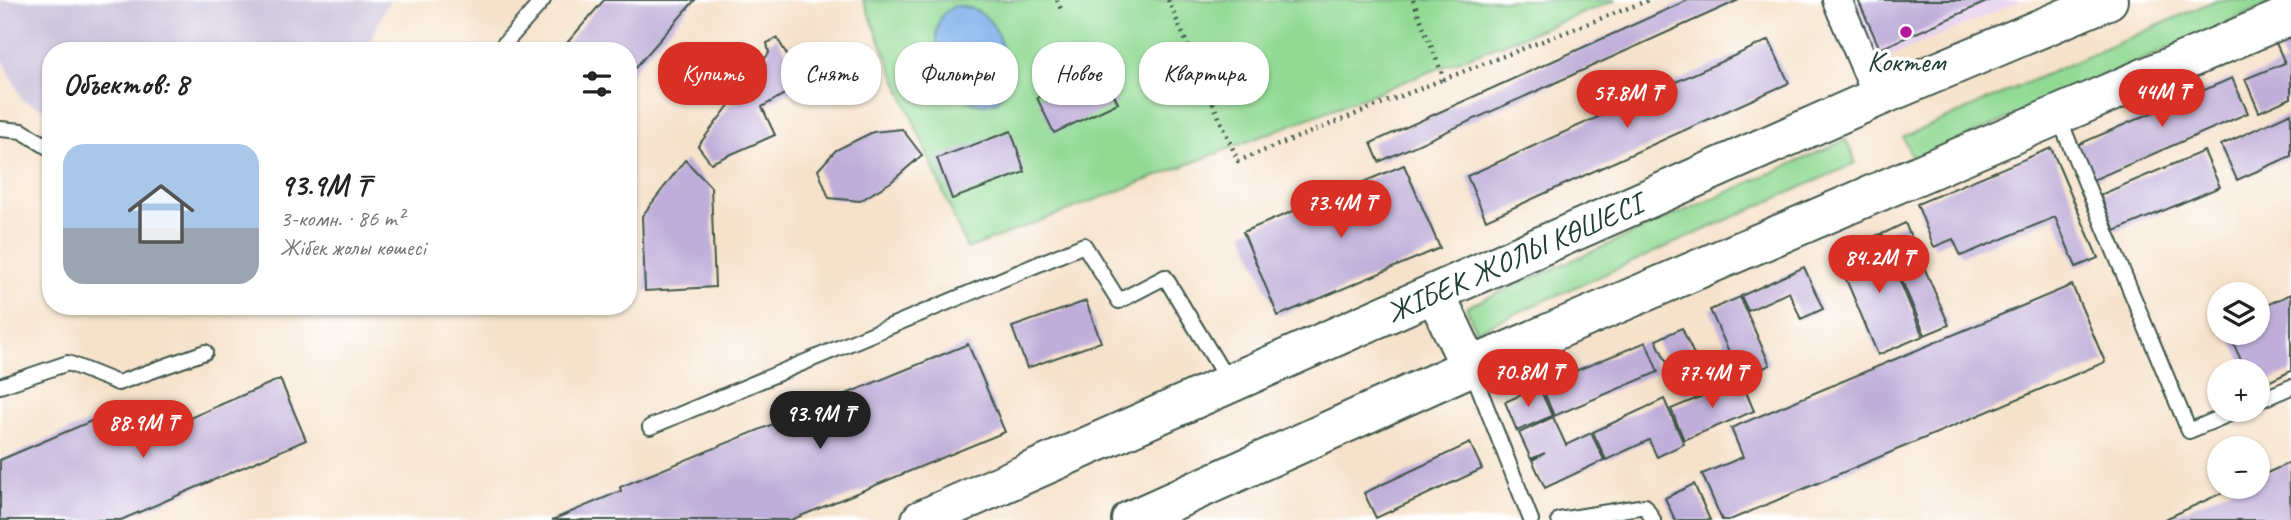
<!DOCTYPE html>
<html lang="ru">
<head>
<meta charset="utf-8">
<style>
  body { margin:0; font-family:Caveat,sans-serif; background:#f2f2f2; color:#222; height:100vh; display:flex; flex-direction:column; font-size:26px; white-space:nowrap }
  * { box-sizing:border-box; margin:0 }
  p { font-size:23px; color:#767676 }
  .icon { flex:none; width:38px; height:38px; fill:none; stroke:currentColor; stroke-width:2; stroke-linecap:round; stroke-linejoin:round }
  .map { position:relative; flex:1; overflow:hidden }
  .drawer { position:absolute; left:42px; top:42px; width:595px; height:273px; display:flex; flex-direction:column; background:#fff; border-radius:28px; box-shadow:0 2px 5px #0004 }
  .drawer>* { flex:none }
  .top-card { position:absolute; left:658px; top:42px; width:665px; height:63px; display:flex; gap:14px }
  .tools { position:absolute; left:2207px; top:282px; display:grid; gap:14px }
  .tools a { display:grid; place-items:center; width:63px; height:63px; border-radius:50%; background:#fff; box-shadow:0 2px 5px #0004; font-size:35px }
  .price { position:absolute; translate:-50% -60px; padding:0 16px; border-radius:24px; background:#d93025; color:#fff; font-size:23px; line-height:46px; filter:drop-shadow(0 2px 4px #0008) }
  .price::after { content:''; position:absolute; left:50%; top:42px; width:21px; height:16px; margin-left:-10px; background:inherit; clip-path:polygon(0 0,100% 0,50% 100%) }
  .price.current { background:#222; color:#fff }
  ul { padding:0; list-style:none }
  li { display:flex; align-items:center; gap:21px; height:175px; padding:0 21px }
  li+li { border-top:2px solid #e0e0e0 }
  li span { display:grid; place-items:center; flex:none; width:196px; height:140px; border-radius:21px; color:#555 }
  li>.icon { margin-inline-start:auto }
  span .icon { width:84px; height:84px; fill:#fffc; stroke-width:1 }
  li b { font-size:30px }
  h2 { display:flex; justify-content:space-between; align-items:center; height:84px; padding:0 21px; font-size:30px }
  .pill { padding:0 24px; border-radius:28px; background:#fff; box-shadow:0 2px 5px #0004; font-size:24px; line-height:63px }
  .pill.current { background:#d93025; color:#fff }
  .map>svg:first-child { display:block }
  .built { fill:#e7d2ef }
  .industrial { fill:#c8bfd8 }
  .green { fill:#92da94; stroke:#588c64; stroke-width:2 }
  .water { fill:#7db0ea; stroke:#4e768f; stroke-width:2 }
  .building { fill:#bfaed9 }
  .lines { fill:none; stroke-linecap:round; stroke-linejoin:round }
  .lane-casing { stroke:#3f564a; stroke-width:18 }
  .street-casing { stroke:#3f564a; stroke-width:32 }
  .secondary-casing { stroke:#3f564a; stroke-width:42 }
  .path { stroke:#3f564a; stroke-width:4.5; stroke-dasharray:2 5; stroke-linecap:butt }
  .lane { stroke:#fff; stroke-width:14 }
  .street { stroke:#fff; stroke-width:28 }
  .secondary { stroke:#fff; stroke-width:38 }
  .poi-dot { fill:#b5179e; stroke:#fff; stroke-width:2.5 }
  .labels { text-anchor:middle; stroke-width:7; stroke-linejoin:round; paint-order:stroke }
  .poi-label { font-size:30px; fill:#1f3d34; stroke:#fff }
  .street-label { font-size:30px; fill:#1f3d34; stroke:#fff }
</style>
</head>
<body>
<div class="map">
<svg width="2291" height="520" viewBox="0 0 2291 520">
  <rect width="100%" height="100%" fill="#fff"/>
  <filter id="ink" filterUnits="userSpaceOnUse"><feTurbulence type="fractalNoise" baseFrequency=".0143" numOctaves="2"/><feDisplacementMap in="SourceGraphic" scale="14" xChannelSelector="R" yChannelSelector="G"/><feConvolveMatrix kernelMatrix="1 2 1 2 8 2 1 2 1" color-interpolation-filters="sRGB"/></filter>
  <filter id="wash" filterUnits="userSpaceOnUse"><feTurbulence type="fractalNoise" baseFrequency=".00686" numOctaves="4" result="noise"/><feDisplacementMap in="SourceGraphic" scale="28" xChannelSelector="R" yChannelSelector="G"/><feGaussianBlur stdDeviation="1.57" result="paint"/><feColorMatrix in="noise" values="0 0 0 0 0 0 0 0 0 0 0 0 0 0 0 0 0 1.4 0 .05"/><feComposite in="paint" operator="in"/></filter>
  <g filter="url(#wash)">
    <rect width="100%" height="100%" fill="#f6e2ca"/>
    <path class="built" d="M1848 0H2022L1876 63Z"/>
    <path class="industrial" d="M0 0H389L366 51H51V112L22 100 0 53Z"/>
    <path class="green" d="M863 0H1617L967 249Z
      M2216 0H2279L1913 160 1903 137Z
      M1846 140 1856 163 1476 331 1466 307Z"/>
    <path class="water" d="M954 6C968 5 983 12 992 24 1000 34 1009 70 1008 82 1007 89 1001 95 997 101 992 102 985 105 980 104 951 102 927 41 941 17 943 13 950 9 954 6Z"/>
    <g id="blocks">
      <path class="building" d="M604 0H695L628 76V51H560Z
        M1688 0H1739L1379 162 1371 143Z
        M1858 0H1991L1880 49Z
        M2291 34V98L2259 112 2245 79 2285 63 2275 41Z
        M777 38 804 83 762 107 775 135 711 163 698 146 769 53 767 43Z
        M1769 40 1789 83 1486 220 1467 176Z
        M1100 67 1118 103 1054 133 1037 98Z
        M2232 78 2248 113 2093 180 2077 145Z
        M2291 113V156L2237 180 2221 145Z
        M902 129 922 155 891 182 860 201 829 198 818 170 836 150 873 132Z
        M1011 131 1025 172 952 199 937 158Z
        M2051 148 2098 258 2076 267 2055 217 1961 256 1953 239 1934 247 1917 204Z
        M2204 151 2220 187 2115 231 2100 195Z
        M685 160 711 187 715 287 645 291 642 216Z
        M1404 165 1440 248 1278 316 1243 232Z
        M1905 223 1949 325 1925 335 1882 234Z
        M1880 234 1923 336 1878 355 1835 253Z
        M1804 267 1823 309 1801 319 1789 292 1748 311 1741 296Z
        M2072 285 2105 362 1730 520H1722L1702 474 1743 457 1731 428Z
        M2291 294V371L2258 387V371H2246L2228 332H2258V309Z
        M1740 297 1770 365 1741 378 1710 310Z
        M1086 301 1101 342 1027 368 1012 327Z
        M1682 328 1707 384 1682 395 1656 340Z
        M1646 342 1658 372 1554 416 1541 385Z
        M968 344 1005 432 791 520H552L621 491 620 487Z
        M280 379 306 440 121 520H0V460L124 407 139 440Z
        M1741 380 1754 411 1684 440 1671 409Z
        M1539 387 1552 416 1517 431 1505 402Z
        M1664 399 1684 444 1657 457 1649 440 1606 460 1593 432Z
        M1553 417 1566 445 1591 433 1604 460 1545 488 1532 460 1545 453 1531 459 1519 433Z
        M1470 443 1482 469 1376 518 1364 493Z
        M2289 463 2291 520H2163L2237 486H2258V477Z
        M1694 484 1710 520H1675L1665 498Z"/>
    </g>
  </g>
  <g filter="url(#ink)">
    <use href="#blocks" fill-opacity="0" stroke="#3f564a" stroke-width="2"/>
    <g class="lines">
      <defs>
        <path id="lane" d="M498 51 543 0
          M2058 116 2189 431 2239 410
          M0 129 22 131 51 149
          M1471 368 1531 520
          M0 386 68 363 118 383 205 352
          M2258 401 2291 387
          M650 427 1084 245 1119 301 1165 277 1229 383
          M1559 520 1645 506 1653 520"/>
        <path id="street" d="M1837 0 1878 97"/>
        <path id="secondary" d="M1435 293 1470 367
          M921 520 1878 97 2108 0
          M1131 520 1470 367 2291 15"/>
      </defs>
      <use href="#lane" class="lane-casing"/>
      <use href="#street" class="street-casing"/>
      <use href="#secondary" class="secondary-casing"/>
      <path class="path" d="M1057 0 1062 12
        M1168 0 1238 161 1444 79
        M1413 0 1444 79 1649 0"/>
      <use href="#lane" class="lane"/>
      <use href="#street" class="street"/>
      <use href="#secondary" class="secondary"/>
    </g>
  </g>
  <circle class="poi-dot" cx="1906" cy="32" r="7"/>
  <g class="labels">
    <g class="poi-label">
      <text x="1906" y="71">Коктем</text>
    </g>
    <g class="street-label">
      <text transform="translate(1514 258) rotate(-24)" y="10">ЖІБЕК ЖОЛЫ КӨШЕСІ</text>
    </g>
  </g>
</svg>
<div class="tools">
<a><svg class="icon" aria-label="layers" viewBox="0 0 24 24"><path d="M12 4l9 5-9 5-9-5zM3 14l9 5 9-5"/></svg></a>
<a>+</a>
<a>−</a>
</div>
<b class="price" style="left:2162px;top:129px">44M ₸</b>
<b class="price" style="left:1627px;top:130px">57.8M ₸</b>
<b class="price" style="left:1341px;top:240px">73.4M ₸</b>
<b class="price" style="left:1879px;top:295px">84.2M ₸</b>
<b class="price" style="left:1528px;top:409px">70.8M ₸</b>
<b class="price" style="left:1712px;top:410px">77.4M ₸</b>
<b class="price current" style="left:820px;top:451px">93.9M ₸</b>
<b class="price" style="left:143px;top:460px">88.9M ₸</b>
<div class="top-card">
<a class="pill current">Купить</a>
<a class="pill">Снять</a>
<a class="pill">Фильтры</a>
<a class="pill">Новое</a>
<a class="pill">Квартира</a>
</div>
<section class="drawer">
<h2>Объектов: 8<svg class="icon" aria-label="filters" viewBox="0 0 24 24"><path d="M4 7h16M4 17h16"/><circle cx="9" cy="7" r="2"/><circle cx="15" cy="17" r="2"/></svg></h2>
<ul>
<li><span style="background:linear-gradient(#a9c7e8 60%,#9aa5b1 0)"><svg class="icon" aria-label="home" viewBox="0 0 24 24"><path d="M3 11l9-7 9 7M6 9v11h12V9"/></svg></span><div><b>93.9M ₸</b><p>3-комн. · 86 m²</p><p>Жібек жолы көшесі</p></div></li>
</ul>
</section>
</div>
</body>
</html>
